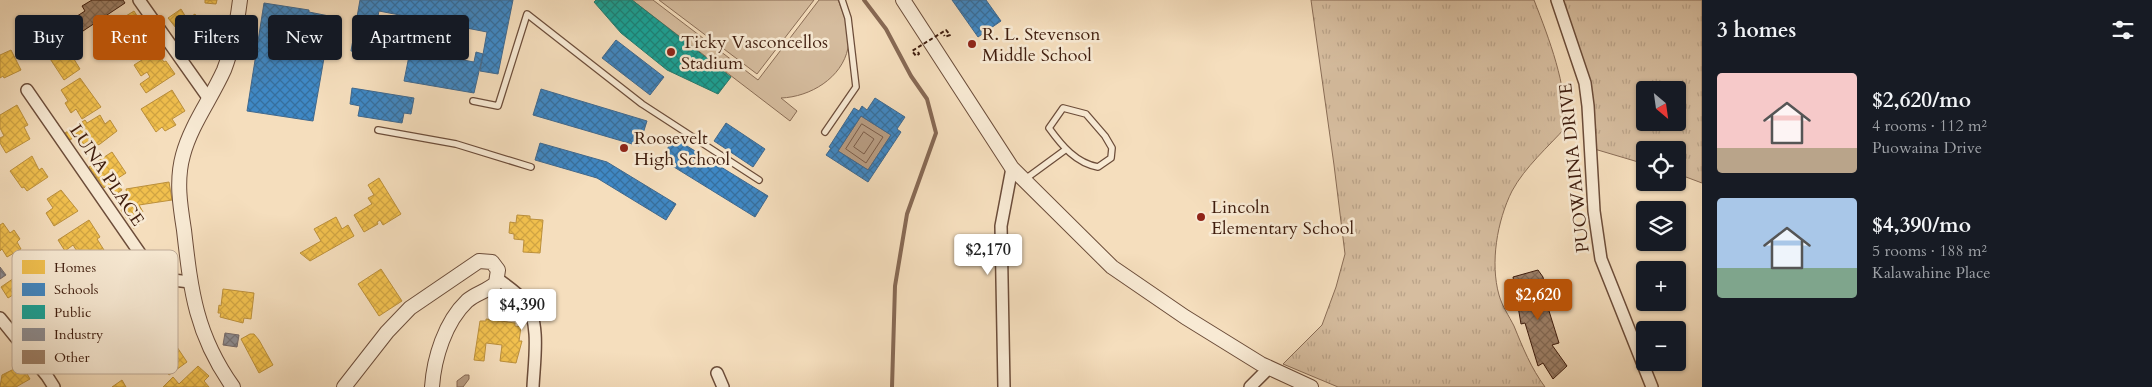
<!DOCTYPE html>
<html lang="en">
<head>
<meta charset="utf-8">
<style>
  body { margin:0; font-family:Cardo,serif; background:#20242c; color:#f1f3f6; height:100vh; display:flex; flex-direction:column; font-size:19px; white-space:nowrap }
  * { box-sizing:border-box; margin:0 }
  p { font-size:16px; color:#9ea1a6 }
  .icon { flex:none; width:28px; height:28px; fill:none; stroke:currentColor; stroke-width:2; stroke-linecap:round; stroke-linejoin:round }
  .map { position:relative; flex:1; overflow:hidden }
  .details { display:flex; flex-direction:column; background:#171b24; width:450px }
  .details>* { flex:none }
  .guide { position:absolute; left:15px; top:15px; width:475px; height:45px; display:flex; gap:10px }
  .needle { width:32px; rotate:151deg }
  .fabs { position:absolute; left:1636px; top:81px; display:grid; gap:10px }
  .fabs a { display:grid; place-items:center; width:50px; height:50px; border-radius:5px; background:#171b24; box-shadow:0 1px 4px #0004; font-size:25px }
  .price { position:absolute; translate:-50% -42px; padding:0 11px; border-radius:5px; background:#fff; color:#222; font-size:16px; line-height:32px; filter:drop-shadow(0 1px 2px #0008) }
  .price::after { content:''; position:absolute; left:50%; top:30px; width:15px; height:11px; margin-left:-8px; background:inherit; clip-path:polygon(0 0,100% 0,50% 100%) }
  .price.on { background:#b45309; color:#fff }
  ul { padding:0; list-style:none }
  li { display:flex; align-items:center; gap:15px; height:125px; padding:0 15px }
  li span { display:grid; place-items:center; flex:none; width:140px; height:100px; border-radius:5px; color:#555 }
  li>.icon { margin-inline-start:auto }
  span .icon { width:60px; height:60px; fill:#fffc; stroke-width:1 }
  li b { font-size:21px }
  h2 { display:flex; justify-content:space-between; align-items:center; height:60px; padding:0 15px; font-size:21px }
  .chip { padding:0 18px; border-radius:5px; background:#171b24; box-shadow:0 1px 4px #0004; font-size:18px; line-height:45px }
  .chip.on { background:#b45309; color:#fff }
  main { display:flex; flex:1; min-height:0 }
  .map>svg:first-child { display:block }
  .grass { fill:url(#grass-tufts); stroke:#8a6d56; fill-rule:evenodd }
  .pitch { fill:#d6bd9f; stroke:#8a6d56 }
  .water { fill:#b79c82; stroke:#876954 }
  .homes { fill:url(#homes-cross-hatch); stroke:#bc903b }
  .schools { fill:url(#schools-cross-hatch); stroke:#3f688e; fill-rule:evenodd }
  .public { fill:url(#public-cross-hatch); stroke:#237b6f }
  .industry { fill:url(#industry-cross-hatch); stroke:#766b6a }
  .lines { fill:none; stroke-linecap:round; stroke-linejoin:round }
  .shore { stroke:#7b5c48; stroke-width:1 }
  .stream { stroke:#876954; stroke-width:4 }
  .building { fill:url(#building-cross-hatch); stroke:#3f1d0e }
  .service-casing { stroke:#6c4d3a; stroke-width:8 }
  .minor-casing { stroke:#6c4d3a; stroke-width:14 }
  .tertiary-casing { stroke:#6c4d3a; stroke-width:16 }
  .service { stroke:#f8ead4; stroke-width:5.5 }
  .minor { stroke:#f8ead4; stroke-width:11 }
  .tertiary { stroke:#f8ead4; stroke-width:14 }
  .path-bridge { stroke:#3f1d0e; stroke-width:2; stroke-dasharray:4 2.5; stroke-linecap:butt }
  .poi-dot { fill:#8f2418; stroke:#f8ead4; stroke-width:2 }
  .labels { text-anchor:middle; stroke-width:5; stroke-linejoin:round; paint-order:stroke }
  .poi-label { font-size:18px; fill:#3f1d0e; stroke:#f8ead4; text-anchor:start }
  .street-label { font-size:18px; fill:#3f1d0e; stroke:#f8ead4 }
  .key { fill:#f8ead4; stroke:#c0ac99; stroke-width:1 }
  .key-label { font-size:14px; fill:#3f1d0e }
</style>
</head>
<body>
<main>
<div class="map">
<svg width="1702" height="387" viewBox="0 0 1702 387">
  <defs>
    <pattern id="grass-tufts" width="24" height="20" patternUnits="userSpaceOnUse" patternTransform="scale(1.25)"><rect width="24" height="20" fill="#d6bd9f"/><path d="M3 7l-1-3M5 7V3M7 7l1-3M15 17l-1-3M17 17v-4M19 17l1-3" fill="none" stroke="#b9a288"/></pattern>
    <pattern id="homes-cross-hatch" width="8" height="8" patternUnits="userSpaceOnUse" patternTransform="scale(1.25)"><rect width="8" height="8" fill="#f2c14e"/><path d="M0 0l8 8M0 8l8-8" fill="none" stroke="#d1a543"/></pattern>
    <pattern id="schools-cross-hatch" width="8" height="8" patternUnits="userSpaceOnUse" patternTransform="scale(1.25)"><rect width="8" height="8" fill="#3f88c5"/><path d="M0 0l8 8M0 8l8-8" fill="none" stroke="#366f9e"/></pattern>
    <pattern id="public-cross-hatch" width="8" height="8" patternUnits="userSpaceOnUse" patternTransform="scale(1.25)"><rect width="8" height="8" fill="#17a398"/><path d="M0 0l8 8M0 8l8-8" fill="none" stroke="#16847a"/></pattern>
    <pattern id="industry-cross-hatch" width="8" height="8" patternUnits="userSpaceOnUse" patternTransform="scale(1.25)"><rect width="8" height="8" fill="#8d8d92"/><path d="M0 0l8 8M0 8l8-8" fill="none" stroke="#757376"/></pattern>
    <pattern id="building-cross-hatch" width="8" height="8" patternUnits="userSpaceOnUse" patternTransform="scale(1.25)"><rect width="8" height="8" fill="#9e8169"/><path d="M0 0l8 8M0 8l8-8" fill="none" stroke="#826955"/></pattern>
  </defs>
  <rect width="100%" height="100%" fill="#f5debd"/>
  <filter id="stains"><feTurbulence type="fractalNoise" baseFrequency=".004" numOctaves="4"/><feColorMatrix values="0 0 0 0 .2 0 0 0 0 .09 0 0 0 0 .02 0 0 0 .5 -.17"/></filter>
  <radialGradient id="worn" r=".72"><stop offset=".6" stop-color="#630" stop-opacity="0"/><stop offset="1" stop-color="#630" stop-opacity=".3"/></radialGradient>
  <path class="grass" d="M1311 0H1534C1550 41 1566 83 1566 127 1548 147 1525 167 1512 191 1497 221 1490 263 1499 295 1502 306 1509 316 1514 326 1523 348 1531 368 1545 387H1338L1283 364 1322 325 1336 287 1345 254 1334 165Z
    M1559 0H1702V183L1678 174V150H1645V164L1591 148 1590 112ZM1645 90H1678V122H1645Z"/>
  <path class="pitch" d="M632 0H653L758 80 819 0H838L839 2C844 16 852 33 848 48 842 78 810 97 781 98L797 111 790 121Z
    M659 0H814L757 74Z"/>
  <path class="water" d="M861 116 891 135 868 170 838 151Z
    M465 375H469V379L463 387H457V381Z"/>
  <path class="homes" d="M205 0H217L216 4 205 3Z
    M181 9 187 19 195 14 202 25 217 32 211 51 192 43 182 26 176 28 168 18Z
    M134 11 141 22 138 25 148 41 132 51 121 34 112 40 105 29Z
    M55 28 80 69 64 80 37 39Z
    M11 50 21 70 4 78 3 76 0 78V55Z
    M156 51 164 62 166 61 175 74 146 93 140 84 150 77 147 72 141 76 134 65Z
    M80 78 101 107 82 119 76 109 71 113 65 103 68 101 61 90Z
    M172 90 185 111 172 119 176 125 165 131 162 127 156 132 141 109Z
    M17 105 28 125 24 127 30 139 6 153 0 143V138L4 136 0 128V115Z
    M100 115 105 124 110 120 117 131 100 144 91 148 87 142 81 146 76 138 80 136 79 134 70 140 65 133 85 120 87 123Z
    M112 152 126 173 115 180 122 190 113 196 106 186 104 188 89 167Z
    M32 156 39 170 42 168 48 177 27 191 24 187 22 188 10 171Z
    M379 178 401 214 383 225 380 220 377 222 378 224 364 232 354 215 372 204 368 198 374 195 368 185Z
    M169 182 172 200 139 205 143 212 135 217 140 224 134 229 121 210 129 205 126 189Z
    M61 190 78 211 54 226 46 213 53 208 47 199Z
    M517 215 530 216V219L543 220 540 253 523 252 524 240 514 239V234L509 233 510 222 516 223Z
    M336 217 342 229 348 225 354 236 310 261 300 253 321 241 314 229Z
    M89 220 100 237 97 239 104 250 84 262 73 245 65 251 58 240Z
    M3 223 10 233 14 230 20 239 17 242 21 249 7 257 2 249 0 251V225Z
    M381 269 402 301 379 316 358 284Z
    M36 270 41 276 44 274 54 287 49 291 53 296 25 315 21 309 19 311 13 302 19 298 16 293 8 298 1 287 17 276 21 281Z
    M223 289 254 293 251 319 244 318 243 323 220 317 221 313H218L219 305 221 306Z
    M486 319 515 323V326L521 327 519 341H522L516 363 500 361 502 345 486 343 484 361 474 360 480 321H486Z
    M250 334H254L259 340 273 365 259 373 241 339Z
    M169 335 187 362 169 375 161 364 156 367 149 357 154 353 150 348Z
    M22 365 30 379 16 387H0L2 375Z
    M198 366 209 376 204 381 209 387H163L173 377 179 384Z
    M122 380 126 387H112Z"/>
  <path class="schools" d="M360 0H513L498 74 480 71 487 32 379 11 370 54 351 51Z
    M952 0H986L1001 21 978 37Z
    M264 3 309 10V12L329 16 324 40 327 41 313 121 247 111Z
    M616 40 664 77 650 95 602 58Z
    M411 46 421 48 420 52 474 62 476 52 483 54 474 93 404 81Z
    M352 88 414 98 411 114 404 113 402 123 358 116 360 106 350 104Z
    M541 89 647 121 639 146 533 115Z
    M875 98 905 117 897 129 901 132 868 182 826 155 831 148 829 147 854 108 859 111 862 106 867 110ZM861 116 891 135 868 170 838 151Z
    M726 123 765 149 753 167 714 141Z
    M674 138 768 196 755 217 661 159Z
    M540 143 607 162 676 204 666 220 597 178 535 160Z"/>
  <path class="public" d="M596 0H632L731 77 718 94 667 70 621 33 594 2Z"/>
  <path class="industry" d="M0 267 6 275 0 279Z
    M225 333 239 335 237 347 223 345Z"/>
  <g class="lines">
    <path class="shore" d="M862 124 883 137 866 163 846 149Z
      M864 132 874 139 864 154 854 147Z"/>
    <path class="stream" d="M864 0 886 29 911 76 927 99 936 133 907 214 895 286 892 387"/>
  </g>
  <path class="building" d="M92 0H123L125 3 83 31 74 18 85 11 82 6Z
    M1538 270 1543 277 1549 311 1559 343 1552 345 1567 366 1553 379 1543 363 1538 366 1525 323 1521 324 1513 277Z"/>
  <g class="lines">
    <defs>
      <path id="service" d="M473 101 498 106 527 14 642 104 759 180
        M1063 108 1086 114 1105 136 1112 148 1111 158 1098 167C1076 163 1062 146 1049 128Z
        M378 130 456 144 531 167
        M825 132 856 87 848 18 842 0
        M1024 180 1065 150"/>
      <path id="minor" d="M139 0 209 99
        M1557 0 1585 83 1588 106 1594 211 1601 259 1652 387
        M27 90 155 275 164 279 190 282
        M498 279C507 286 518 293 525 302 541 321 534 363 533 387
        M0 318 47 376 54 387
        M717 373 723 387
        M1004 387 1001 226 1012 168
        M1250 387 1269 368"/>
      <path id="tertiary" d="M903 0 1012 168 1112 267 1185 317 1261 364 1311 387
        M233 387C196 335 191 292 184 230 180 205 176 180 183 155 191 125 211 99 224 70 233 47 237 24 240 0
        M344 387 387 332 410 308 479 261 492 262 498 270 496 283C488 291 476 293 467 301 445 322 434 358 432 387"/>
    </defs>
    <use href="#service" class="service-casing"/>
    <use href="#minor" class="minor-casing"/>
    <use href="#tertiary" class="tertiary-casing"/>
    <use href="#service" class="service"/>
    <use href="#minor" class="minor"/>
    <use href="#tertiary" class="tertiary"/>
    <path class="path-bridge" d="M918 52 919 54 916 56 912 51 946 30 950 35 945 37 944 35"/>
  </g>
  <g class="poi-dot">
    <circle cx="972" cy="44" r="5"/>
    <circle cx="671" cy="52" r="5"/>
    <circle cx="624" cy="148" r="5"/>
    <circle cx="1201" cy="217" r="5"/>
  </g>
  <g class="labels">
    <g class="poi-label">
      <text x="982" y="40">R. L. Stevenson<tspan x="982" dy="21">Middle School</tspan></text>
      <text x="681" y="48">Ticky Vasconcellos<tspan x="681" dy="21">Stadium</tspan></text>
      <text x="634" y="144">Roosevelt<tspan x="634" dy="21">High School</tspan></text>
      <text x="1211" y="213">Lincoln<tspan x="1211" dy="21">Elementary School</tspan></text>
    </g>
    <g class="street-label">
      <text transform="translate(1574 168) rotate(-96)" y="6">PUOWAINA DRIVE</text>
      <text transform="translate(107 175) rotate(56)" y="6">LUNA PLACE</text>
    </g>
  </g>
  <rect x="12" y="250" width="166" height="124" rx="8" class="key"/>
  <rect x="22" y="260" width="23" height="14" fill="#f2c14e"/>
  <rect x="22" y="283" width="23" height="13" fill="#3f88c5"/>
  <rect x="22" y="305" width="23" height="14" fill="#17a398"/>
  <rect x="22" y="328" width="23" height="13" fill="#8d8d92"/>
  <rect x="22" y="350" width="23" height="14" fill="#9e8169"/>
  <g class="key-label">
    <text x="54" y="272">Homes</text>
    <text x="54" y="294">Schools</text>
    <text x="54" y="317">Public</text>
    <text x="54" y="339">Industry</text>
    <text x="54" y="362">Other</text>
  </g>
  <rect width="100%" height="100%" filter="url(#stains)"/>
  <rect width="100%" height="100%" fill="url(#worn)"/>
</svg>
<div class="fabs">
<a><svg class="needle" viewBox="-14 -14 28 28"><path d="M0-13l5 13h-10z" fill="#e53935"/><path d="M0 13l5-13h-10z" fill="#9ea1a6"/></svg></a>
<a><svg class="icon" aria-label="locate" viewBox="0 0 24 24"><circle cx="12" cy="12" r="6"/><path d="M12 2v4M12 18v4M2 12h4M18 12h4"/></svg></a>
<a><svg class="icon" aria-label="layers" viewBox="0 0 24 24"><path d="M12 4l9 5-9 5-9-5zM3 14l9 5 9-5"/></svg></a>
<a>+</a>
<a>−</a>
</div>
<b class="price" style="left:988px;top:276px">$2,170</b>
<b class="price on" style="left:1538px;top:321px">$2,620</b>
<b class="price" style="left:522px;top:331px">$4,390</b>
<div class="guide">
<a class="chip">Buy</a>
<a class="chip on">Rent</a>
<a class="chip">Filters</a>
<a class="chip">New</a>
<a class="chip">Apartment</a>
</div>
</div>
<section class="details">
<h2>3 homes<svg class="icon" aria-label="filters" viewBox="0 0 24 24"><path d="M4 7h16M4 17h16"/><circle cx="9" cy="7" r="2"/><circle cx="15" cy="17" r="2"/></svg></h2>
<ul>
<li><span style="background:linear-gradient(#f6c9c9 75%,#b9a48a 0)"><svg class="icon" aria-label="home" viewBox="0 0 24 24"><path d="M3 11l9-7 9 7M6 9v11h12V9"/></svg></span><div><b>$2,620/mo</b><p>4 rooms · 112 m²</p><p>Puowaina Drive</p></div></li>
<li><span style="background:linear-gradient(#a9c7e8 70%,#7fa58c 0)"><svg class="icon" aria-label="home" viewBox="0 0 24 24"><path d="M3 11l9-7 9 7M6 9v11h12V9"/></svg></span><div><b>$4,390/mo</b><p>5 rooms · 188 m²</p><p>Kalawahine Place</p></div></li>
</ul>
</section>
</main>
</body>
</html>
